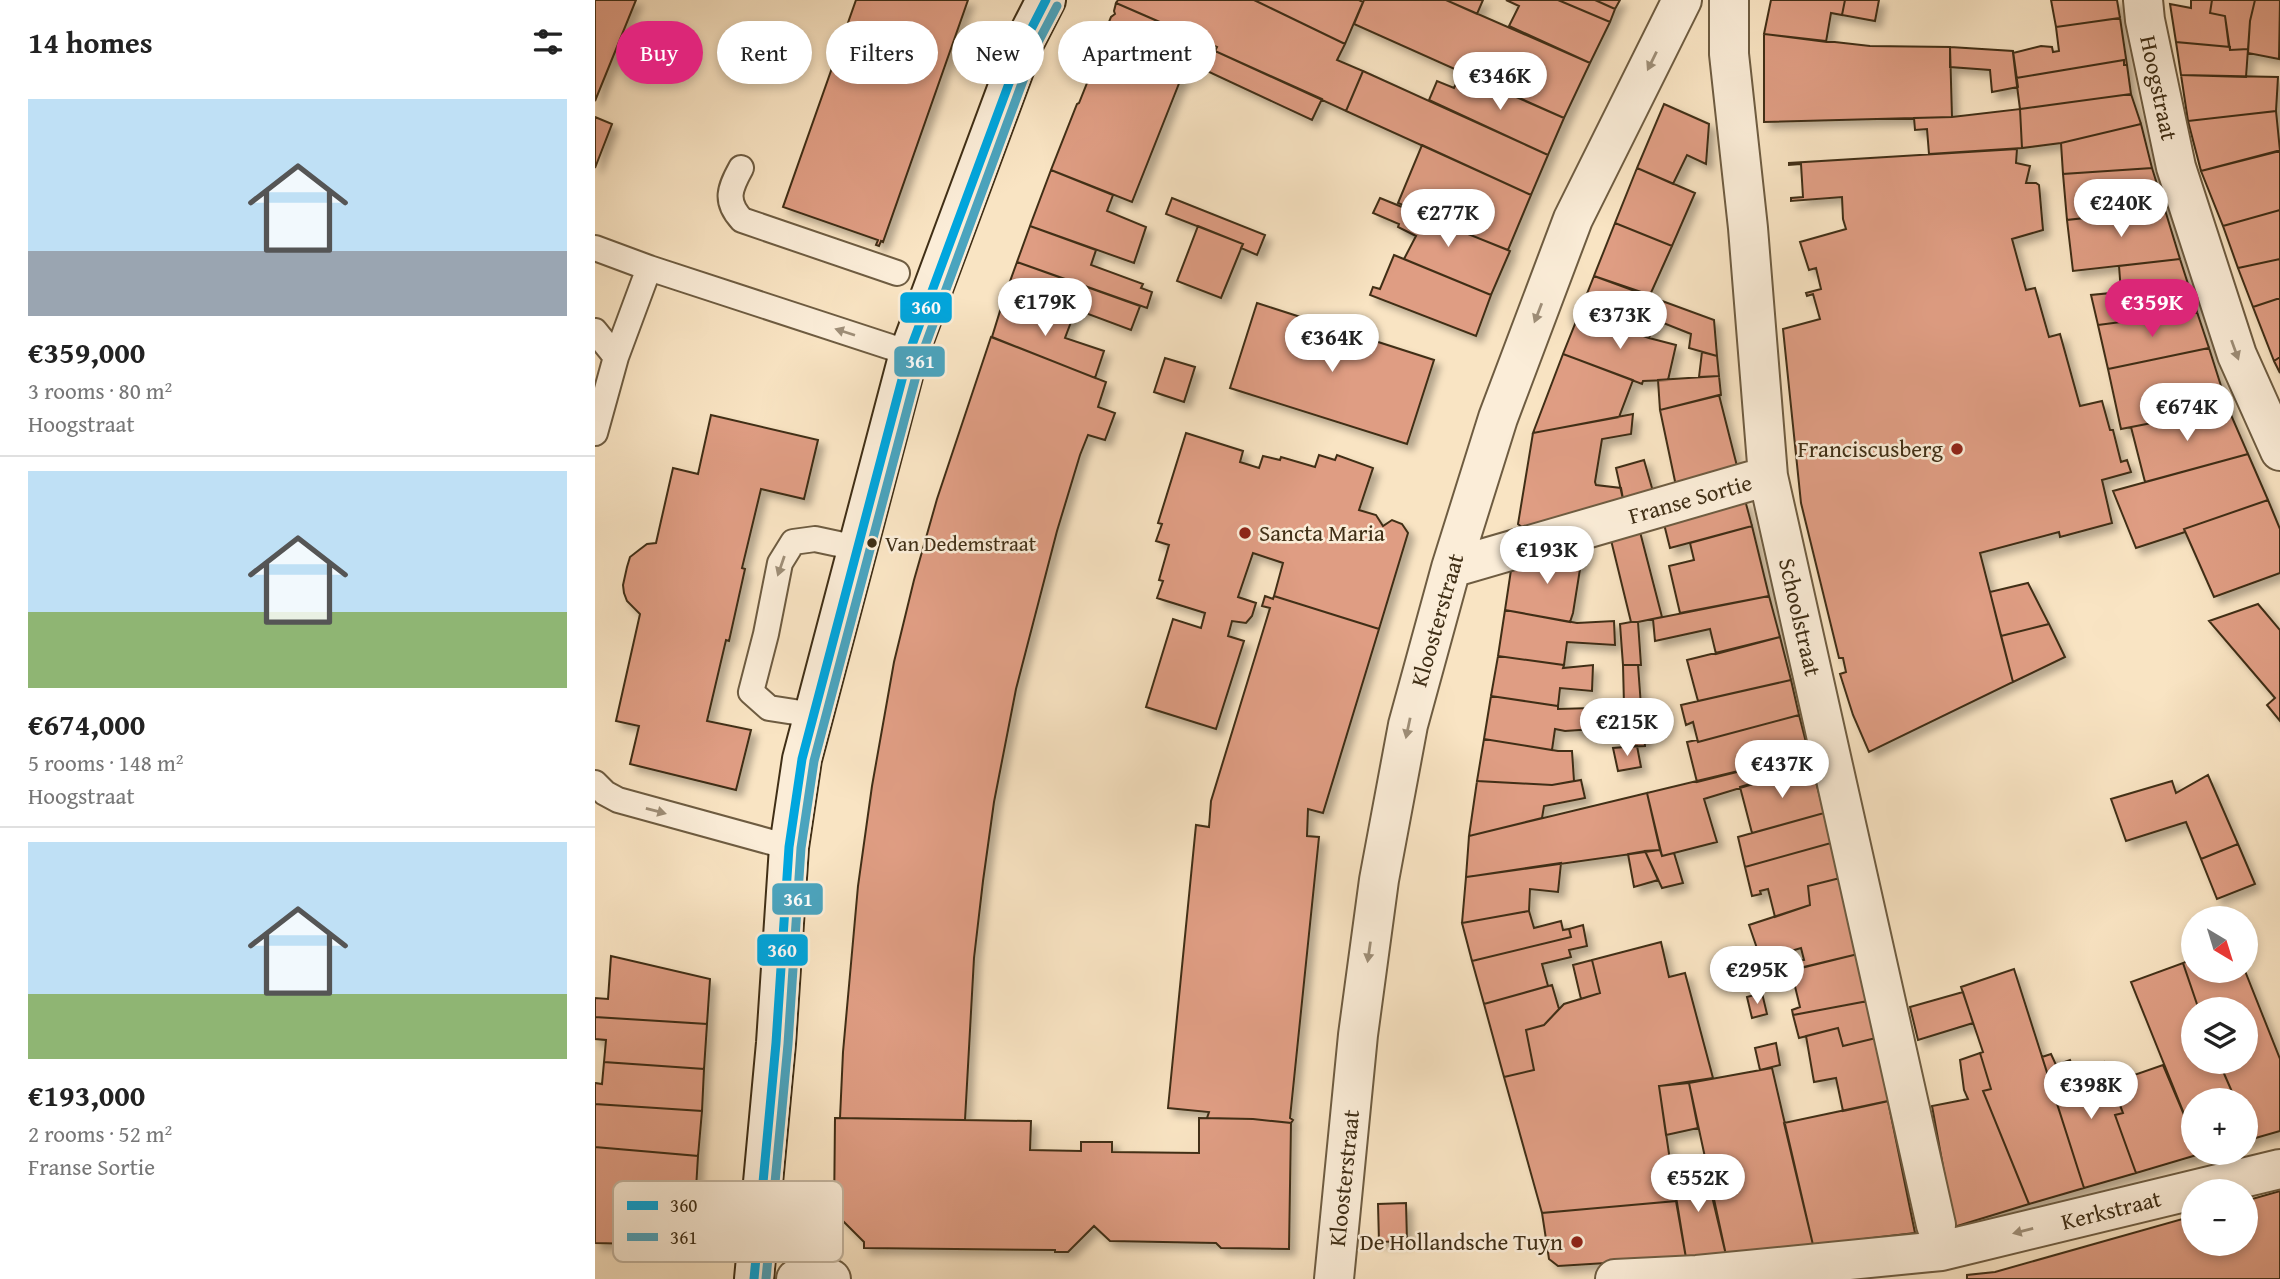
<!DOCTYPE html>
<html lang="en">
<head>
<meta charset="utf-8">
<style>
  body { margin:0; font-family:"Gentium Book Plus",serif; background:#f6f6f6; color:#222; height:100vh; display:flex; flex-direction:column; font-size:26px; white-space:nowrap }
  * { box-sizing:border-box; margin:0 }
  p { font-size:23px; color:#767676 }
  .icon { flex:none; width:38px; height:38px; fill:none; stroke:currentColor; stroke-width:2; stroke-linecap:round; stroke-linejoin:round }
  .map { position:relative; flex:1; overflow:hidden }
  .sheet { display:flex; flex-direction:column; background:#fff; width:595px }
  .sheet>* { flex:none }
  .hud { position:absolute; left:21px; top:21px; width:665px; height:63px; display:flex; gap:14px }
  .needle { width:46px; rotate:142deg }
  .fabs { position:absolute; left:1586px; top:906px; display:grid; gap:14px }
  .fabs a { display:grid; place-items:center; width:77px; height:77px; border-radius:50%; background:#fff; box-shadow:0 4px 10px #0003; font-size:35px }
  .price { position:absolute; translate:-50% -60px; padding:0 16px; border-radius:24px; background:#fff; color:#222; font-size:23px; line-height:46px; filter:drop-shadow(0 2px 4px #0008) }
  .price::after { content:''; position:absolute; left:50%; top:42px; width:21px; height:16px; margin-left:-10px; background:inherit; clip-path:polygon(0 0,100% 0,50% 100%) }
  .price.current { background:#db2777; color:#fff }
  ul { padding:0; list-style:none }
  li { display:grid; align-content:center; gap:14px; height:371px; padding:0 28px }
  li+li { border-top:2px solid #e0e0e0 }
  li span { display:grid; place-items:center; height:217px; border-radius:0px; color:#555 }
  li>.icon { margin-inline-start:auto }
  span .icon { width:126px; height:126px; fill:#fffc; stroke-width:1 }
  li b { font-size:30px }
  h2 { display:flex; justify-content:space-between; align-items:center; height:84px; padding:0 28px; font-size:30px }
  .tag { padding:0 24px; border-radius:32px; background:#fff; box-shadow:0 4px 10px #0003; font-size:24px; line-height:63px }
  .tag.current { background:#db2777; color:#fff }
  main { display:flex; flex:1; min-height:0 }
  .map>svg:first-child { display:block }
  .building { fill:#df9d83; stroke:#402f16; stroke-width:2; filter:url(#shadow) }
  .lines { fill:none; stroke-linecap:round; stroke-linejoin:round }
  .lane-casing { stroke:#6e5c41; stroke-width:28 }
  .street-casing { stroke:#6e5c41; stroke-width:42 }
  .secondary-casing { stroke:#402f16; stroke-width:42 }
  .lane { stroke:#fbedd8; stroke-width:24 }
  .street { stroke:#fbedd8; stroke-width:38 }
  .secondary { stroke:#fbedd8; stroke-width:38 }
  .bus-1-casing { stroke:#fbedd8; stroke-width:14 }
  .bus-2-casing { stroke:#fbedd8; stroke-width:14 }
  .bus-1 { stroke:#00a6de; stroke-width:9 }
  .bus-2 { stroke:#4ba4be; stroke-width:9 }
  .oneway { fill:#9e8e77 }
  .poi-dot { fill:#8f2418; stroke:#fbedd8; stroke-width:2.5 }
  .bus-dot { fill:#402f16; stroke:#fbedd8; stroke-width:2.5 }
  .labels { text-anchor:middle; stroke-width:5; stroke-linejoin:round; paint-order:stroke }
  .bus-label { font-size:21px; fill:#402f16; stroke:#fbedd8; text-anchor:start }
  .street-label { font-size:23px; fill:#402f16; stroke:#fbedd8 }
  .poi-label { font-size:23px; fill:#402f16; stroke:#fbedd8; text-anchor:end }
  .key { fill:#fbedd8; stroke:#c3b49e; stroke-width:2 }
  .key-label { font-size:19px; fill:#402f16 }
  .line-badge { stroke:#fbedd8; stroke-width:2.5 }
  .badge-label { font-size:19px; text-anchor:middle; font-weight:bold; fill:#fff }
</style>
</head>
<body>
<main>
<section class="sheet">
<h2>14 homes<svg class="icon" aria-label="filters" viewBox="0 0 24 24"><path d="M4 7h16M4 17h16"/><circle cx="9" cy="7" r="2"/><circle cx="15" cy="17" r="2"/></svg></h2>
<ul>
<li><span style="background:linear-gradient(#bfe0f5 70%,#9aa5b1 0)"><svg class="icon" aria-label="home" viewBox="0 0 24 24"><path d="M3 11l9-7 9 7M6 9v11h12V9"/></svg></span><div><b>€359,000</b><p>3 rooms · 80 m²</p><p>Hoogstraat</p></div></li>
<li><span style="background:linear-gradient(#bfe0f5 65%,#8fb573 0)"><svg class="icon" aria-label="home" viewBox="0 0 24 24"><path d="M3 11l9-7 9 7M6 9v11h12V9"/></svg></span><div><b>€674,000</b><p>5 rooms · 148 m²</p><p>Hoogstraat</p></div></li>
<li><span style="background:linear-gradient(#bfe0f5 70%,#8fb573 0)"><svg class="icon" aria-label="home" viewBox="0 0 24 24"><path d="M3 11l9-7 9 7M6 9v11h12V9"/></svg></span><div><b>€193,000</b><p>2 rooms · 52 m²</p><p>Franse Sortie</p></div></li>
</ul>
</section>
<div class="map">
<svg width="1685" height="1279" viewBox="0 0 1685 1279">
  <defs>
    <filter id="shadow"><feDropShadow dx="6" dy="6" stdDeviation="3.5" flood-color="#0004"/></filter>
  </defs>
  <rect width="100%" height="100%" fill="#f9e4c3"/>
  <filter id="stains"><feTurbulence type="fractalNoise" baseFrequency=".00286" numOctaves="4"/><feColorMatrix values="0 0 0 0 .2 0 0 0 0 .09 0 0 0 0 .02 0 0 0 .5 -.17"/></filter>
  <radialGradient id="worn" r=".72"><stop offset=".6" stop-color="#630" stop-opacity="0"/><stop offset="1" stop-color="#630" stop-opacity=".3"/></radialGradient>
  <path class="building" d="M0 0H41L0 101Z
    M261 0H373L288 242 286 241 284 246 281 245 283 240 188 207Z
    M523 0H659L750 44 742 60 768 71 751 111 620 51 622 47 521 3Z
    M659 0H764L768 2 750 44Z
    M769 0H851L995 63 969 118 759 24Z
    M851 0H888L882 14Z
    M911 0H963L1015 22 995 63 914 26 924 6Z
    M963 0H1000L1020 9 1015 22Z
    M1000 0H1025L1020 9Z
    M1176 0H1250L1247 15 1236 13 1231 42 1169 34Z
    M1250 0H1284L1280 21 1247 15Z
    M1456 0H1522L1525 18 1461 27Z
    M1596 0H1617L1615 13 1630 16 1634 47 1581 42 1575 4 1596 8Z
    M1617 0H1660L1655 21 1653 49 1635 50 1630 16 1615 13Z
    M1660 0H1685L1684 59 1653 53 1655 21Z
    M521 3 602 38 537 202 456 170 482 104 484 103 492 83 491 80 516 17 520 14 519 11Z
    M1525 18 1532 65H1529V60L1421 78 1418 53 1446 46 1457 47 1458 52 1464 51 1461 27Z
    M1169 34 1275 46 1355 47 1357 117 1169 122Z
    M1581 42 1635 47V50L1653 49 1651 77 1586 75Z
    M1355 47 1418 51 1423 87 1397 92 1395 70 1355 67Z
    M620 51 727 99 717 120 612 71Z
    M1529 60V65H1532L1536 94 1425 109 1421 78Z
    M768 71 953 155 936 195 751 111Z
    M866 73 969 118 953 155 834 100 842 81 859 88Z
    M1586 75 1683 77 1681 111 1593 121Z
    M1536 94 1546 124 1466 143 1427 148 1425 109Z
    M1069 104 1114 124 1111 164 1092 155 1078 184 1042 168Z
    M1425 109 1427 148 1334 154 1332 129 1320 130 1319 118 1357 117Z
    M1681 111 1685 151 1606 171 1593 121Z
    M0 117 17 124 0 168Z
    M1546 124 1557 168 1468 174 1466 143Z
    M827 145 936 195 913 250 810 209 811 206 803 203Z
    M1422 149 1421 163 1435 166 1431 183H1441L1444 185 1448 230 1417 239 1431 290 1440 288 1454 337 1465 334 1485 406 1507 401 1515 430H1518L1526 462 1532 460 1536 472 1507 480 1517 523 1465 537 1464 532 1385 553 1418 682 1274 752 1258 715 1245 674 1251 672 1248 658H1244L1206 503 1188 329 1225 319 1218 294 1212 296 1211 293 1226 289 1221 268 1214 270 1205 242 1251 229 1248 219 1247 197 1196 201V198L1208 197 1206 164 1194 165V163Z
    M1682 151H1685V210L1628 226 1606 171Z
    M1042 168 1100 193 1077 246 1020 223Z
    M1557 168 1570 210 1525 214 1523 198 1506 199 1508 216 1472 220 1468 174Z
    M456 170 518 195 512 211 551 227 539 263 435 226Z
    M577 198 670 235 662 255 646 248 648 244 571 214Z
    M785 198 915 251 896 295 809 259 821 236 803 227 804 224 778 213Z
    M1523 198 1525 214 1570 210 1585 259 1478 271 1472 220 1508 216 1506 199Z
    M1685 210V259L1643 268 1628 226Z
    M1020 223 1077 246 1055 295 999 276Z
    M435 226 501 250 496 265 548 284 546 288 557 292 552 308 422 262Z
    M603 226 648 244 626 298 582 281Z
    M799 255 896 295 881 336 775 295 778 287 785 289Z
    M1585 259 1602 312 1503 325 1496 295 1526 292 1524 266Z
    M1685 259V298L1658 307 1643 268Z
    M422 262 545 306 536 330 480 309 476 322 409 298Z
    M999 276 1119 320 1122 356 1094 348 1096 334 1061 320 1054 338 984 314Z
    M409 298 476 322 470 338 509 351 500 378 397 337Z
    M1685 298V357L1679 361 1658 307Z
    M662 303 839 360 812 444 635 388Z
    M1602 312 1614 348 1513 369 1503 325Z
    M984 314 1054 338 1081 345 1073 380 1048 381 1047 384 968 354Z
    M396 337 511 382 503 407 520 413 510 440 493 435 485 455 462 531 421 689 399 802 388 881 379 958 370 1120 245 1118 248 1052 263 886 277 786 299 662 319 580 342 499Z
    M1614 348 1633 408 1526 429 1513 369Z
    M1107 352 1122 356 1124 376 1104 377Z
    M968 354 1038 380 1024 417 938 433Z
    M1685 357V373L1679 361Z
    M570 358 600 367 589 402 559 392Z
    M1124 376 1126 395 1065 410 1063 380Z
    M1124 395 1143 470 1081 486 1065 410Z
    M1633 408 1653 454 1550 482 1536 427Z
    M1038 414 1036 434 1007 439 1000 482 1001 485 1026 488 1029 504 933 532 923 524 938 433Z
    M116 415 223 440 209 499 166 489 147 568 150 569 134 641 131 640 112 721 156 730 141 790 35 764 44 726 21 721 45 614 32 601 29 593 28 585 32 567 35 557 44 550 52 544 61 543 78 468 103 474Z
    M591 433 648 451 645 462 664 468 668 456 685 460 686 457 720 467 724 455 740 460 742 455 778 468 764 510 781 515 788 526 797 520 807 524 813 533 784 629 679 596 688 563 658 553 643 597 661 603 657 616 651 623 637 621 633 636 649 641 621 729 551 707 578 619 606 628 610 613 562 598 568 581 564 580 574 545 561 541 567 524 563 523Z
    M1653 454 1673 500 1589 529 1590 532 1541 548 1518 491Z
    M1049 460 1059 495 1029 504 1021 468Z
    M1150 500 1157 526 1075 548 1068 520Z
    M1673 500 1685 529V573L1619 597 1589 529Z
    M1157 526 1174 596 1085 613 1074 566 1099 560 1095 543Z
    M1044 528 1067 617 1043 622H1036L1015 536Z
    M989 544 978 613 975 622 910 610 916 570Z
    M1433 583 1454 624 1406 636 1395 592Z
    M670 596 678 599 679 596 784 629 728 813 713 809 712 836 724 837 695 1118 698 1120 696 1123 658 1119 612 1118 614 1112 573 1108 601 825 614 827 616 801 675 608 667 606Z
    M1174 596 1185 637 1121 654 1115 629 1060 641 1058 619Z
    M1663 604 1685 630V721L1672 705 1680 698 1614 621Z
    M910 610 982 623 1019 621 1020 645 972 642 969 665 903 656Z
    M1036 622H1043L1046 665H1028L1025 624Z
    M1454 624 1470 657 1418 682 1406 636Z
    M1185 637 1196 680 1103 701 1092 660Z
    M903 656 969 665 968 668 998 665 997 691 965 688 963 706 896 696Z
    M1028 665H1043L1046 706 1029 705Z
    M1196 680 1204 715 1103 742 1098 722 1091 725 1086 705Z
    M896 696 963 706V709L997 708 999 729 970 731 960 729 957 750 889 739Z
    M1029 705 1046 706 1050 746 1030 747Z
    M1204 715 1214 754 1102 782 1092 742 1102 740 1103 742Z
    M889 739 963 751H977L979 781 957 785 882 781Z
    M1042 746 1046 767 1023 771 1018 748Z
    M1214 754 1217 766 1109 799 1122 842 1067 856 1052 793Z
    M1217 766 1229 813 1157 833 1145 787Z
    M1613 775 1643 844 1606 859 1591 822 1531 841 1516 799 1577 781 1581 793Z
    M986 780 990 798 949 806 947 818 874 836 882 781 957 785Z
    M1052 793 1065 850 871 877 874 836Z
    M1229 813 1236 843 1150 867 1143 837Z
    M1236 843 1245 878 1213 886 1215 905 1180 917 1173 889 1165 891 1166 894 1157 896 1150 867Z
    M1643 844 1660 884 1622 899 1606 859Z
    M1065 850 1067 856 1079 853 1088 883 1067 888 1050 851Z
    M1050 851 1063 880 1039 887 1033 854Z
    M966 863 963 892 935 889 934 911 867 923 871 877Z
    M1245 878 1263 954 1202 969 1200 961 1209 960 1206 948 1166 960 1154 925 1215 905 1213 886Z
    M934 911 939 928 966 921 968 930 974 929 976 937 877 961 867 923Z
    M988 925 992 946 974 950 976 957 947 964 953 986 889 1004 877 961 976 937 974 929Z
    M1066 942 1074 977 1090 973 1118 1078 1064 1086 1081 1201 947 1213 909 1077 939 1070 931 1030 949 1025 969 1004 1005 993 997 960Z
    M1263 954 1273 1001 1198 1015 1197 1010 1205 1007 1196 970Z
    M16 956 115 979 112 1024 0 1017V998L13 999Z
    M1598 959V971H1650L1685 1059V1131L1657 1139 1650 1123V1101H1641L1624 1062H1650V1010H1604L1588 963Z
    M997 960 1005 993 986 999 978 965Z
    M1588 963 1604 1010H1598V1062H1624L1641 1101H1598V1136L1536 982Z
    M1419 969 1489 1188 1434 1204 1388 1091 1396 1089 1385 1053 1388 1052 1366 987Z
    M957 985 964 1009 949 1025 931 1030 939 1070 909 1077 889 1004Z
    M1368 992 1378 1023 1323 1040 1315 1007Z
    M1167 993 1172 1014 1157 1018 1152 997Z
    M1273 1001 1281 1038 1248 1046 1243 1028 1204 1038 1198 1015Z
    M0 1017 112 1024 109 1069 9 1062 11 1040 0 1039Z
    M1243 1028 1248 1046 1281 1038 1294 1101 1248 1111 1241 1078 1219 1082 1211 1036Z
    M1181 1043 1185 1065 1165 1070 1160 1048Z
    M1385 1053 1396 1089 1388 1091 1434 1204 1359 1227 1337 1106 1373 1099 1369 1090 1365 1060Z
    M1456 1054 1461 1065 1475 1060 1479 1071 1509 1062 1528 1113 1520 1115 1541 1173 1489 1188 1447 1057Z
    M9 1062 109 1069 107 1111 0 1104V1083L7 1084Z
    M1568 1065 1598 1136V1153L1605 1154 1541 1173 1520 1115 1528 1113 1516 1083Z
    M1177 1068 1218 1245 1131 1255 1094 1083Z
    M1094 1083 1103 1128 1071 1135 1064 1086Z
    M1293 1101 1320 1233 1218 1245 1189 1123Z
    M0 1104 107 1111 103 1156 0 1147Z
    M240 1118 436 1121 435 1150 486 1151V1142H517V1152L604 1153V1118L658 1119 696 1123 694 1249 626 1248 621 1243 515 1241 499 1226 473 1252H460V1250L269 1248V1242L243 1216H239Z
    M1650 1123 1657 1139 1650 1141Z
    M0 1147 103 1156 101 1189 42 1186V1244L0 1243Z
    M1110 1167 1131 1255 1091 1258 1077 1172Z
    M1685 1191V1279H1372V1275L1400 1272 1598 1216V1244H1650V1201Z
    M1081 1201 1091 1258 963 1266 954 1259 947 1213Z
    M811 1203 812 1241 784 1242 783 1204Z"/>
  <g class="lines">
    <defs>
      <path id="lane" d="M146 168C135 188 129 201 147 220L302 273
        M0 248 54 268 314 353
        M0 331 21 357
        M0 433 21 357 54 268
        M219 715 174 708 156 692 171 634 185 563 198 542 220 539 262 548
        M0 783 10 793 23 800 194 847"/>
      <path id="street" d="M1134 0V54L1153 228 1173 476 1341 1225
        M1548 0 1550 20 1581 167 1642 355 1685 451
        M856 568 1173 476
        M201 1279H236
        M739 1279 763 1035 784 880 813 725 856 568 903 418 978 219 1087 0
        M1020 1279 1102 1275 1346 1251 1685 1169"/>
      <path id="secondary" d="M159 1279 181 1043 194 847 207 759 314 353 429 43 451 0"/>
    </defs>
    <use href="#lane" class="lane-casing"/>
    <use href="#street" class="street-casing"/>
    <use href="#secondary" class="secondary-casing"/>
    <use href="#lane" class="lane"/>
    <use href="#street" class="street"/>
    <use href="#secondary" class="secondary"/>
    <defs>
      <path id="bus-1" d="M159 1279 181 1043 194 847 207 759 314 353 429 43 451 0"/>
      <path id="bus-2" d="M171 1279 193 1044 206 848 219 761 326 357 440 48 462 6"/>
    </defs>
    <use href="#bus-1" class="bus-1-casing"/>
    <use href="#bus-2" class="bus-2-casing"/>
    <use href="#bus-1" class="bus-1"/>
    <use href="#bus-2" class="bus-2"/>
  </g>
  <defs><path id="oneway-solid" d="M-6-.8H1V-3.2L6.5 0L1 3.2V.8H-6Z" transform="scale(1.75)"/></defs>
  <g class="oneway">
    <use href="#oneway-solid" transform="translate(1057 61) rotate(116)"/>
    <use href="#oneway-solid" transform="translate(943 313) rotate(111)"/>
    <use href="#oneway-solid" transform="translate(250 332) rotate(-162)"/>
    <use href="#oneway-solid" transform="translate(1640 350) rotate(70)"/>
    <use href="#oneway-solid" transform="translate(186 566) rotate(109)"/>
    <use href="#oneway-solid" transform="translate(813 728) rotate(102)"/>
    <use href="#oneway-solid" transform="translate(61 811) rotate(15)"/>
    <use href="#oneway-solid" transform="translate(774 952) rotate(98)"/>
    <use href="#oneway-solid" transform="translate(1428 1231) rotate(166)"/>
  </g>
  <g class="poi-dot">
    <circle cx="1362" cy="449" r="7"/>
    <circle cx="650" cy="533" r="7"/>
    <circle cx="982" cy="1242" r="7"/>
  </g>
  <circle class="bus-dot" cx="277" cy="543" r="6"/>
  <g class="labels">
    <g class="bus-label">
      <text x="290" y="551">Van Dedemstraat</text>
    </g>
    <g class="street-label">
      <text transform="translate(1564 88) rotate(78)" y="8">Hoogstraat</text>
      <text transform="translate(1095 499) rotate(-16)" y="8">Franse Sortie</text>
      <text transform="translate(1205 617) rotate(77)" y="8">Schoolstraat</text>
      <text transform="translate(842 620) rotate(-74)" y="8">Kloosterstraat</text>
      <text transform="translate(749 1178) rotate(-84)" y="8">Kloosterstraat</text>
      <text transform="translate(1516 1210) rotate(-14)" y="8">Kerkstraat</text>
    </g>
    <g class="poi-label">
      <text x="1348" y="457">Franciscusberg</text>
      <text x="664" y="541" text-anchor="start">Sancta Maria</text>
      <text x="968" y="1250">De Hollandsche Tuyn</text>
    </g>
  </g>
  <rect x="18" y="1181" width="230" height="81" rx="10" class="key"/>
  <rect x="32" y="1201" width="31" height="9" fill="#00a6de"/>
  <rect x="32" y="1233" width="31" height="8" fill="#4ba4be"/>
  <g class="key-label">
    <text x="75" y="1212">360</text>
    <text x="75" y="1244">361</text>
  </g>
  <g class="line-badge">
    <rect x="304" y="291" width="54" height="33" rx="7" fill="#00a6de"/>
    <rect x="298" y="345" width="53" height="33" rx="7" fill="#4ba4be"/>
    <rect x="176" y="882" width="53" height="34" rx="7" fill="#4ba4be"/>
    <rect x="161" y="933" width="53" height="34" rx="7" fill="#00a6de"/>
  </g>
  <g class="badge-label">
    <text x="331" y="314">360</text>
    <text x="325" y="368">361</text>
    <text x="203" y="906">361</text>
    <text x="187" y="957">360</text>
  </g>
  <rect width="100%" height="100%" filter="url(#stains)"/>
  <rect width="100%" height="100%" fill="url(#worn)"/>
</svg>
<div class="fabs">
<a><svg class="needle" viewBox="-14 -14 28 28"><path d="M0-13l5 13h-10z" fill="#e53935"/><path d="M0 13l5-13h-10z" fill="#767676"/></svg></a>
<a><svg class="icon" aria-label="layers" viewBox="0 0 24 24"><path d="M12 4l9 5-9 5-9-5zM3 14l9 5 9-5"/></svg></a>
<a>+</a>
<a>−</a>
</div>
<b class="price" style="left:905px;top:112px">€346K</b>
<b class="price" style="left:1526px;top:239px">€240K</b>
<b class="price" style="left:853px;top:249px">€277K</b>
<b class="price" style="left:450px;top:338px">€179K</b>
<b class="price current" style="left:1557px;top:339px">€359K</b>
<b class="price" style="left:1025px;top:351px">€373K</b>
<b class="price" style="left:737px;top:374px">€364K</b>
<b class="price" style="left:1592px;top:443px">€674K</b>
<b class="price" style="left:952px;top:586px">€193K</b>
<b class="price" style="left:1032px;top:758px">€215K</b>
<b class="price" style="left:1187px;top:800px">€437K</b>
<b class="price" style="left:1162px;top:1006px">€295K</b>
<b class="price" style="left:1496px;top:1121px">€398K</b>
<b class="price" style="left:1103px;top:1214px">€552K</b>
<div class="hud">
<a class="tag current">Buy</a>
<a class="tag">Rent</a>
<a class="tag">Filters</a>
<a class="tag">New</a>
<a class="tag">Apartment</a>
</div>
</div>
</main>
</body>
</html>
